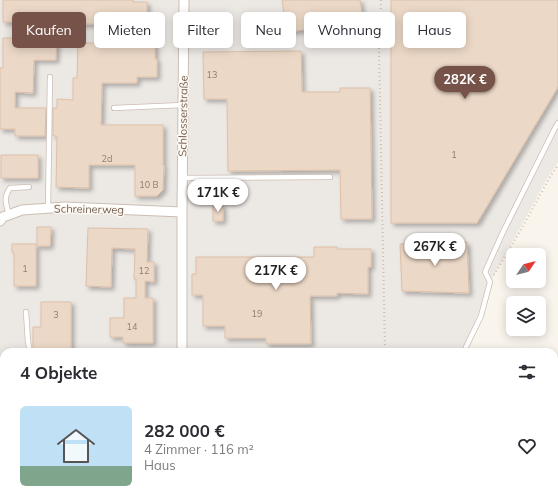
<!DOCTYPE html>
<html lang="de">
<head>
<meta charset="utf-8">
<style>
  body { margin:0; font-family:Mulish,sans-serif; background:#f7f7f7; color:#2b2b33; height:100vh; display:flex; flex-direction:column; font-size:15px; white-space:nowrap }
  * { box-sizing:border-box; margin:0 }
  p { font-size:13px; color:#7c7c81 }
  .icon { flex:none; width:22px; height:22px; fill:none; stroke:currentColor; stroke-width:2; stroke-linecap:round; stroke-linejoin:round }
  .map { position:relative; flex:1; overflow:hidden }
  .panel { position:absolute; left:0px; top:348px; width:558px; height:156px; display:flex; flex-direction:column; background:#fff; border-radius:12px 12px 0 0; box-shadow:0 2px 10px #0003 }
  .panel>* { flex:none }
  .top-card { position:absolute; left:12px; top:12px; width:534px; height:36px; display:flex; gap:8px }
  .needle { width:26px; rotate:55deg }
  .controls { position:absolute; left:506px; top:248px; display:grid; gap:8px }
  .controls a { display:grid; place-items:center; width:40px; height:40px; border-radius:6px; background:#fff; box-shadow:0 2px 10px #0003; font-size:20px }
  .price { position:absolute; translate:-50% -34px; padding:0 9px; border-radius:14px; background:#fff; color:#222; font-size:13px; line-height:26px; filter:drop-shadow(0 1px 2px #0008) }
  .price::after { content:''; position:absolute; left:50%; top:24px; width:12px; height:9px; margin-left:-6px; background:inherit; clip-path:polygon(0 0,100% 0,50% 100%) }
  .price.on { background:#775248; color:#fff }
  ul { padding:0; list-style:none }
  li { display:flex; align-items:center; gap:12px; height:100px; padding:0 20px }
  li+li { border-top:1px solid #e1e1e2 }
  li span { display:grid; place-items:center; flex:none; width:112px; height:80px; border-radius:6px; color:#555 }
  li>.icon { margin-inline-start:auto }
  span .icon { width:48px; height:48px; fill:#fffc; stroke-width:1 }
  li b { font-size:17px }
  h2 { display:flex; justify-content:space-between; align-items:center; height:48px; padding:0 20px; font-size:17px }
  .tag { padding:0 14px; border-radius:6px; background:#fff; box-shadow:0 2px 10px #0003; font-size:14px; line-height:36px }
  .tag.on { background:#775248; color:#fff }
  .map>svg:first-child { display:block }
  .industrial { fill:#ece8e4 }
  .building { fill:#ecd8c6; stroke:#ddc0a9; filter:url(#shadow) }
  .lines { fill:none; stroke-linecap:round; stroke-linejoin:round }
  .service-casing { stroke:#ccbeb2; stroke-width:6 }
  .minor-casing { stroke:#ccbeb2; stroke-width:11 }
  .path { stroke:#d2bba9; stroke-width:2; stroke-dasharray:1 3; stroke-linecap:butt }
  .service { stroke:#fff; stroke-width:4.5 }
  .minor { stroke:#fff; stroke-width:9 }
  .labels { text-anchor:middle; stroke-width:3; stroke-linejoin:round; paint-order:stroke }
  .number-label { font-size:9px; fill:#917d6e }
  .street-label { font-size:11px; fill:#735f51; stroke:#fdf9f2 }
</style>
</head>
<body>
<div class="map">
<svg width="558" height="504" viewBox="0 0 558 504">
  <defs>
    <filter id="shadow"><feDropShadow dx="3" dy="3" stdDeviation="2" flood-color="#0004"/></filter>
  </defs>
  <rect width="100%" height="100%" fill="#faf5ec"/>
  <path class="industrial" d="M0 0H558V162L549 175 493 277 463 352H4V500H554V374L558 375V504H0Z"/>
  <path class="building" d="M3 0H133V2H147V24H154V46H155V59H157V77H137V83H102L101 125H163V165H164L163 190 157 196H135V165H89V188L56 187 57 136H53V108H57V99L73 100V78H77L78 43H115V24H80V15H65V22H38V38H57L56 60H34L33 93 15 92V108H46L45 136H15V129H0V68H3V38H19L20 22H3Z
    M282 0H360L363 22 287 32Z
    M391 0H558V87L477 223H391Z
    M301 51 302 92H340V88H370L372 219H341L340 170 228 171 227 99H204L203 52Z
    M1 155H38V178H1Z
    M195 184H205V195H195Z
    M213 204 223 205V221H213Z
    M37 227H51L50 246H37Z
    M88 228 148 229 147 262H154V282L145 281V298H153V343H123V337H110V318H124V298H136V279H134L135 249 112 248 111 287 86 286Z
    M467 242 469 293 402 291 400 244Z
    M12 244H36V286H14V252H12Z
    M314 247H337V249H371V267H368V294L337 293V296H310L311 344H266V338H225V326H203V295H192V274H196V257H314Z
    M41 302H71V351L33 350V327H41Z"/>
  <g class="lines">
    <defs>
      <path id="service" d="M114 108 183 105
        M182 178 330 177
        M48 208 50 77
        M9 215C6 204 3 198 10 188L29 187
        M26 312 28 342 30 352
        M465 352 466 347 481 316 490 282 485 272 503 232 553 132 558 123
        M0 383H4
        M554 423 558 420
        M557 504 558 503"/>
      <path id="minor" d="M0 221 3 217 22 210 65 207 182 212
        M182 352V212L184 0
        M554 369 558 370
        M0 420 4 423
        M109 500 115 504
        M181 500V504
        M259 504 265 500"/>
    </defs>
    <use href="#service" class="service-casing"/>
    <use href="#minor" class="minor-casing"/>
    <path class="path" d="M381 0 379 49 385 352
      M494 275 523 226 550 177 558 165"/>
    <use href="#service" class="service"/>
    <use href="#minor" class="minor"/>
  </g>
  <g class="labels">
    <g class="number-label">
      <text x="212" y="78">13</text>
      <text x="454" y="158">1</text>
      <text x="107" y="162">2d</text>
      <text x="149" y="188">10 B</text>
      <text x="25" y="272">1</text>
      <text x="144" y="274">12</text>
      <text x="257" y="317">19</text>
      <text x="56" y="318">3</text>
      <text x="132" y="330">14</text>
    </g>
    <g class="street-label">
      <text transform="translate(183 116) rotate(-89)" y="4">Schlosserstraße</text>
      <text transform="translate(89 209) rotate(1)" y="4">Schreinerweg</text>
    </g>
  </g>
</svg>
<div class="controls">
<a><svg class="needle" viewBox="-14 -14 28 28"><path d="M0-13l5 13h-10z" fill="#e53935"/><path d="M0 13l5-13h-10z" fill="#7c7c81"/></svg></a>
<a><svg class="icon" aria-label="layers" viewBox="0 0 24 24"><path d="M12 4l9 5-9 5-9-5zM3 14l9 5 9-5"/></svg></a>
</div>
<b class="price on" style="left:465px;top:100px">282K €</b>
<b class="price" style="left:218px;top:213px">171K €</b>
<b class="price" style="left:435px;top:267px">267K €</b>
<b class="price" style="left:276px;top:291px">217K €</b>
<div class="top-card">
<a class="tag on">Kaufen</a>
<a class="tag">Mieten</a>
<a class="tag">Filter</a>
<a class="tag">Neu</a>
<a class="tag">Wohnung</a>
<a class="tag">Haus</a>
</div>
<section class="panel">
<h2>4 Objekte<svg class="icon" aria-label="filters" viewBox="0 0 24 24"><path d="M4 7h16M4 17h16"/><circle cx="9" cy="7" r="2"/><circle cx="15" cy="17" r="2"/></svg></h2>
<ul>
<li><span style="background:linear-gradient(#bfe0f5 75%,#7fa58c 0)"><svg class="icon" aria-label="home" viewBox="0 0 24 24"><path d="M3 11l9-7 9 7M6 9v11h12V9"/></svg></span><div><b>282 000 €</b><p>4 Zimmer · 116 m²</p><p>Haus</p></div><svg class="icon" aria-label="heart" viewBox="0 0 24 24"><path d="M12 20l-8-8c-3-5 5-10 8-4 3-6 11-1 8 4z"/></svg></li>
</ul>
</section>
</div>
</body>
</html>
